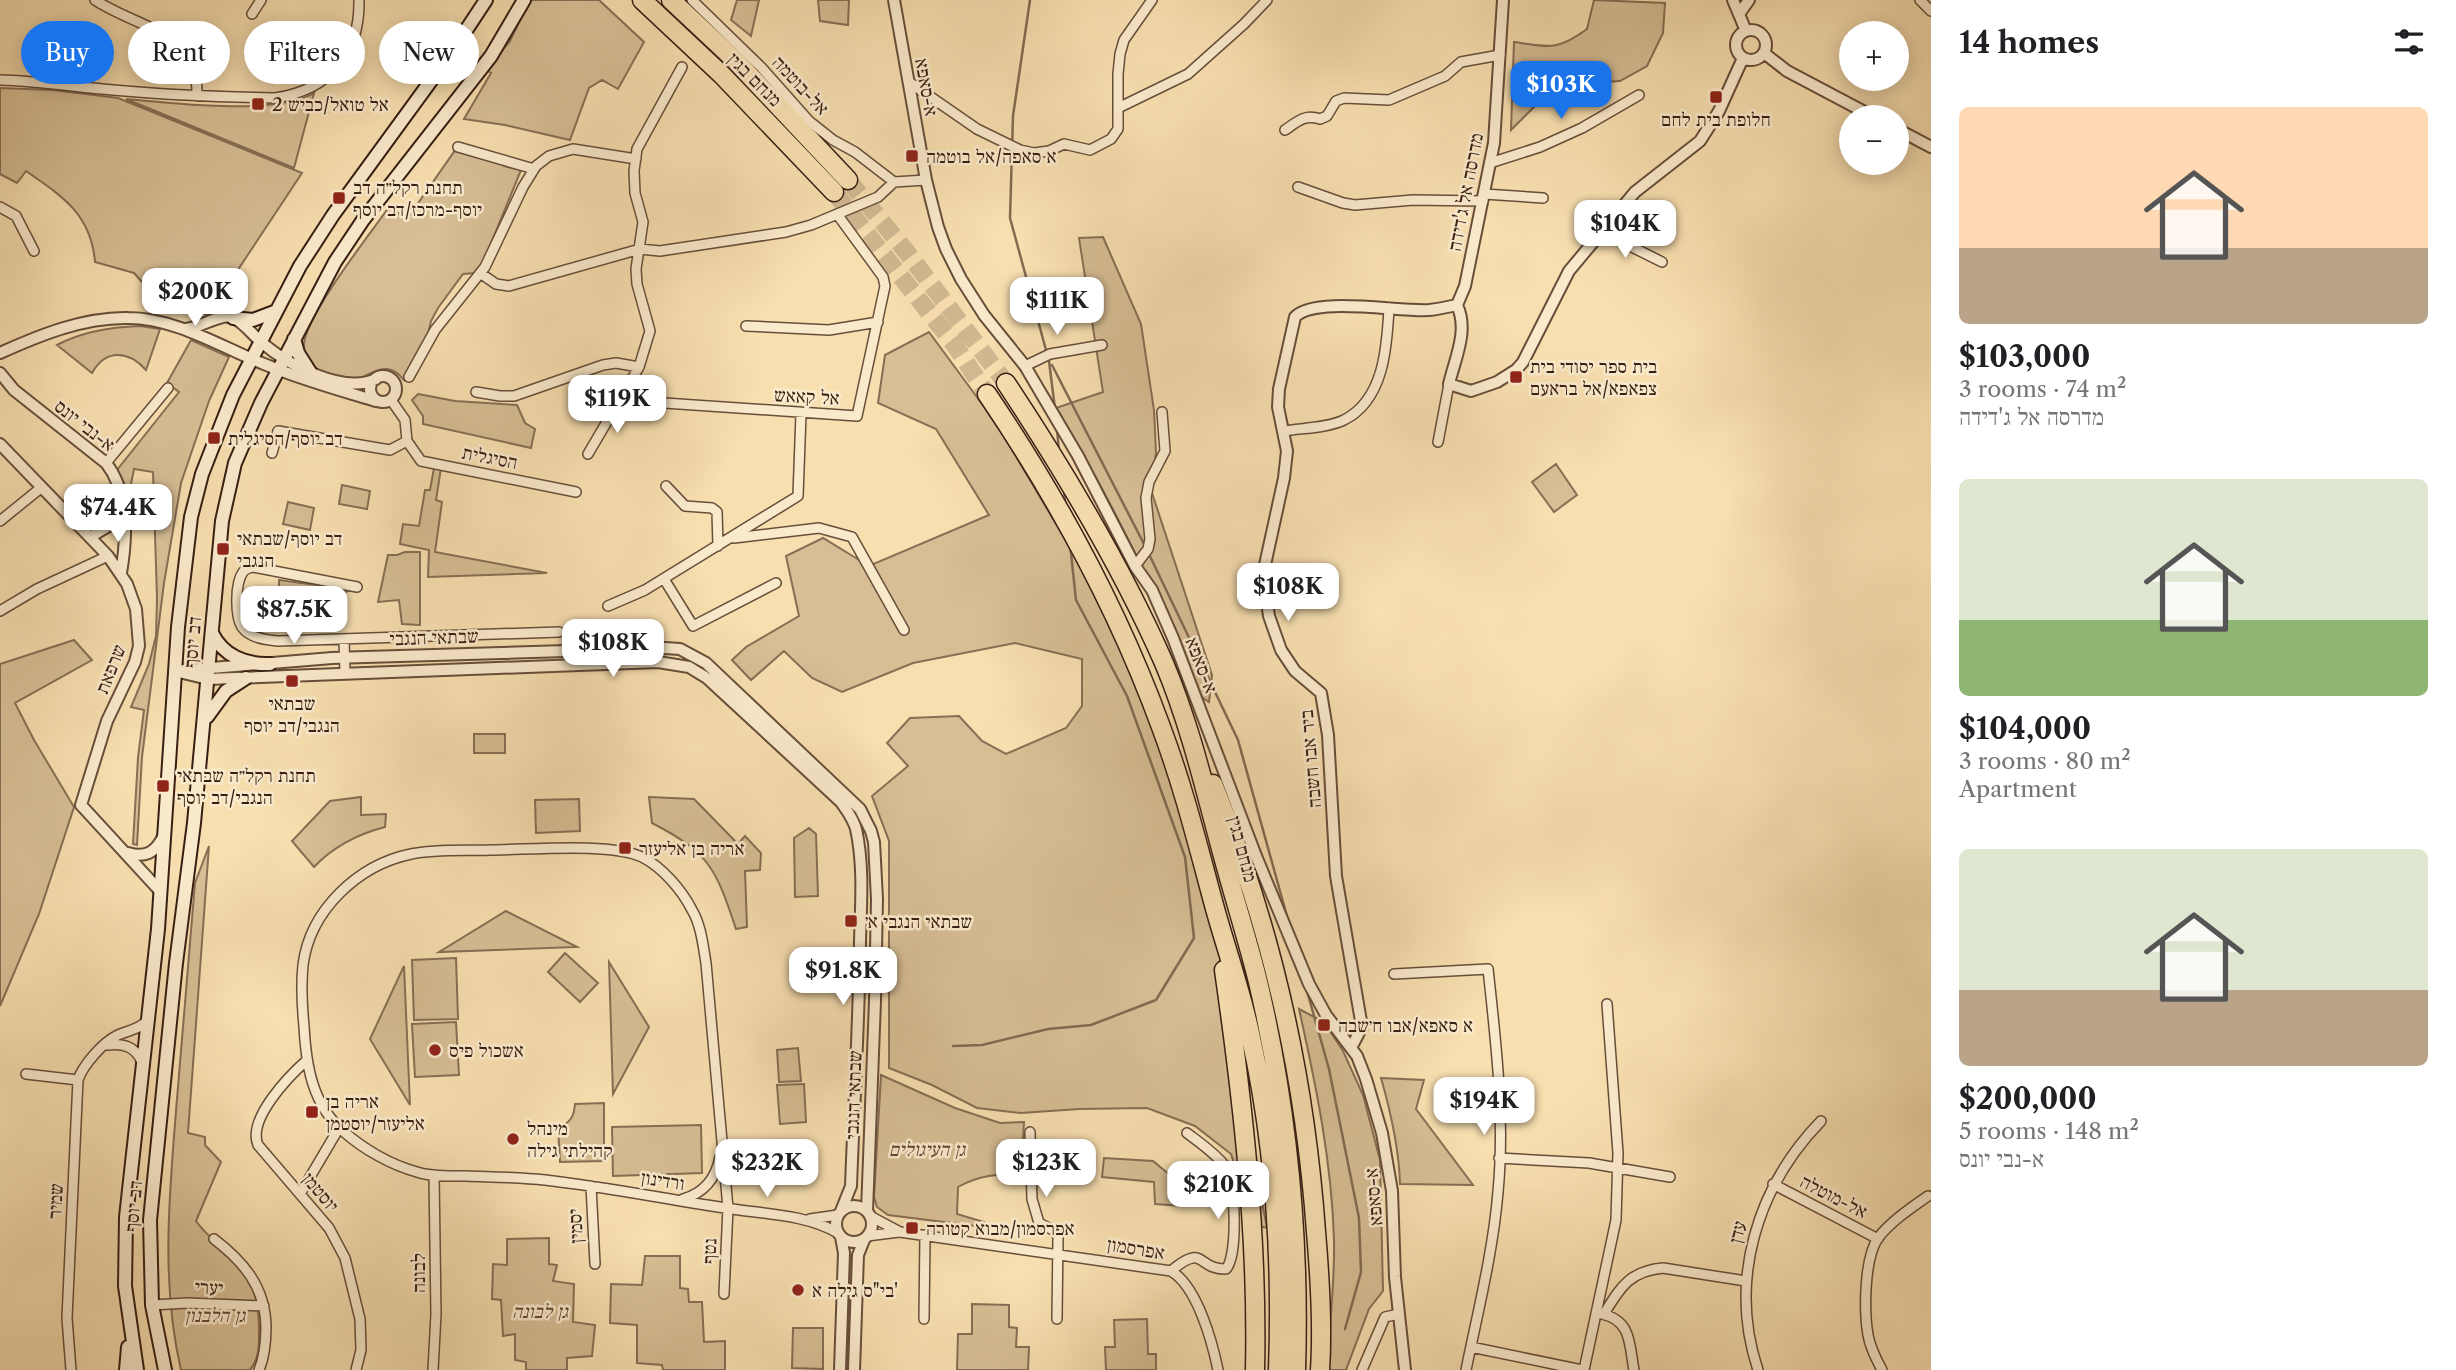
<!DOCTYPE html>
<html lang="en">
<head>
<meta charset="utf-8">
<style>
  body { margin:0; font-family:"Libre Caslon Text","Frank Ruhl Libre",serif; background:#f2f2f2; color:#202124; height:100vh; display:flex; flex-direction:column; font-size:26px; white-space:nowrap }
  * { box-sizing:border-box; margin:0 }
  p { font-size:23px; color:#757577 }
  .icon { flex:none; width:38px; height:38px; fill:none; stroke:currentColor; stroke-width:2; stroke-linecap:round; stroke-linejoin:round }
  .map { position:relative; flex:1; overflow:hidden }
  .panel { display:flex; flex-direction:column; background:#fff; width:525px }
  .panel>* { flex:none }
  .hud { position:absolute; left:21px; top:21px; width:665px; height:63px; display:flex; gap:14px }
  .controls { position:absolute; left:1839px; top:21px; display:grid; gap:14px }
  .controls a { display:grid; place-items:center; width:70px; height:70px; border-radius:50%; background:#fff; box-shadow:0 4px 18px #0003; font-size:35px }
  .price { position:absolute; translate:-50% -60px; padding:0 16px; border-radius:14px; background:#fff; color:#222; font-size:23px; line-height:46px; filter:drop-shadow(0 2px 4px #0008) }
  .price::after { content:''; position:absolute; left:50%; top:42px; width:21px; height:16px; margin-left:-10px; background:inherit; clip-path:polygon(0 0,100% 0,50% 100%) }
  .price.current { background:#1a73e8; color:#fff }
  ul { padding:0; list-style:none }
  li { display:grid; align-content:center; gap:14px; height:371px; padding:0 28px }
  li span { display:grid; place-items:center; height:217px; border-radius:10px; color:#555 }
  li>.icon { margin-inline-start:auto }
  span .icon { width:126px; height:126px; fill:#fffc; stroke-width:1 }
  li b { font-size:30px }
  h2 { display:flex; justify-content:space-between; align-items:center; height:84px; padding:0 28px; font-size:30px }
  .tag { padding:0 24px; border-radius:32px; background:#fff; box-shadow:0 4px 18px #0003; font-size:24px; line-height:63px }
  .tag.current { background:#1a73e8; color:#fff }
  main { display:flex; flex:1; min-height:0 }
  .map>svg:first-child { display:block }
  .green { fill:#d7be95; stroke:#876e54; stroke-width:2 }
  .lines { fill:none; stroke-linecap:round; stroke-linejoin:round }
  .stream { stroke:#836a51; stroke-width:2.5 }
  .motorway-tunnel { stroke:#d1b891; stroke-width:18; stroke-dasharray:18 9; stroke-linecap:butt }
  .minor-casing { stroke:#674e3a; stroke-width:12 }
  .tertiary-casing { stroke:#674e3a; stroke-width:14 }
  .secondary-casing { stroke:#371e13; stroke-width:16 }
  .motorway-casing { stroke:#371e13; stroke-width:21 }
  .minor { stroke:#faeacc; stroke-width:9 }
  .tertiary { stroke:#faeacc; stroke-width:10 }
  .secondary { stroke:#faeacc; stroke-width:12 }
  .motorway { stroke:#f8dfb0; stroke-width:18 }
  .poi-dot { fill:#8f2418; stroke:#faeacc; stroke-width:2.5 }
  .labels { text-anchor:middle; stroke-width:5; stroke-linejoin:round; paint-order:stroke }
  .street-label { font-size:19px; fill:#371e13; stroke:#faeacc }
  .poi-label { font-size:19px; fill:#371e13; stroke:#faeacc; text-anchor:start }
  .park-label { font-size:19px; font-style:italic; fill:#5f4634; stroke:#faeacc }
</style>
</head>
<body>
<main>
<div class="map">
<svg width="1931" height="1370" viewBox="0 0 1931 1370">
  <rect width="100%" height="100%" fill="#f8dfb0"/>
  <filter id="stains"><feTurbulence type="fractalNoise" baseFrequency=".00286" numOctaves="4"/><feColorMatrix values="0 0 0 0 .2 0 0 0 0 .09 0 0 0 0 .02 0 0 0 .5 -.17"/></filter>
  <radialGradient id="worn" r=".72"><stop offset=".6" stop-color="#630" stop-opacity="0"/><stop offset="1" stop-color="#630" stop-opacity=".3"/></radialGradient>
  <path class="green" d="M530 0H599L644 42 618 89 602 80 589 88 570 140 505 125 464 119 491 73 487 70 510 41Z
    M737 0H759L751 36 731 20Z
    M818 0H849L848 25 820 21Z
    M1594 0 1665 3 1663 33 1647 66 1620 81 1587 83 1550 91 1511 130 1514 42C1550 47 1557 51 1587 29Z
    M0 88 53 90 118 98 302 173 208 315 156 298 134 273 95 262C91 214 62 196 26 171L17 183 0 174Z
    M314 93 294 168 126 99C170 103 276 116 314 93Z
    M456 149 504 161V166L521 170 483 263 476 273 463 274 438 308 431 321 427 338 404 380C399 374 394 369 387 369 375 368 367 377 356 379 335 381 303 369 304 344 306 315 370 234 389 207L407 219Z
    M1103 237 1141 324 1154 410 1156 453 1151 490 1212 675 1209 702 1200 696C1158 597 1112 500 1056 408L1103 392 1079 238Z
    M140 326 160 329 146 370C129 351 106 348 92 373L57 345C83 331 111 327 140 326Z
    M929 332 996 423 1078 561 1134 668 1176 788 1252 1035 1246 1118 1267 1228 1245 1223 1244 1193 1231 1154 1195 1126 1147 1108 1079 1109 1021 1113 977 1108 932 1085 889 1068V841L872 796 908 766 887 743 910 718 959 716 982 741 1006 754 1066 728 1082 706V659L1015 643 913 663 842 692 812 678 784 651 751 680 732 660 746 647 799 616 786 556 823 538 869 566 989 515 936 429 878 403 885 355Z
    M191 340 229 357 209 401 181 483 164 583 142 757 137 845 133 844 138 757 144 710 131 707 149 664 156 636 157 598 153 472 134 469 128 499 124 483 117 470 179 392 167 383Z
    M418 394 455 401 517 405 525 423 535 429 531 448 423 424V416L412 400Z
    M1556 464 1577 495 1554 512 1532 482Z
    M434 468H441L436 500 442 502 435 552 547 573 428 577 429 550 400 544 403 524 419 526 425 490H430Z
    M342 485 370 491 367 509 339 504Z
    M288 502 314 508 310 530 283 524Z
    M405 552H420V625L402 624 399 600 378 602 388 555H397Z
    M279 580 354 590 330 595 332 621 280 620Z
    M74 640 92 660 15 703 34 740 74 807 39 914 0 1006V664Z
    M474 734H505V753H474Z
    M361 797V815L386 814 385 827C358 834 334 846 314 867L292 841 330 801Z
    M649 797 694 799 738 844 745 836 761 853 760 870 745 871 747 927 736 929C716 869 710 853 652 823Z
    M579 799 580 831 536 833 535 800Z
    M809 828 816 834 818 896 795 897 794 838Z
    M209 846 188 1133 205 1137V1145L221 1162 196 1221C207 1237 221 1245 235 1259 254 1277 259 1304 259 1329 259 1343 260 1358 250 1370H181C161 1284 169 1198 176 1111 183 1035 189 959 195 883Z
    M506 911 577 947 439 952Z
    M565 953 598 983 580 1002 548 972Z
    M456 958 458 1019 414 1020 412 960Z
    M609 962 649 1027 613 1094Z
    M404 966 410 1105 370 1039Z
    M1299 1009 1324 1022 1343 1051 1363 1095 1380 1160 1383 1291 1369 1309 1346 1370H1327C1329 1328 1335 1284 1334 1241 1332 1163 1316 1085 1299 1009Z
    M456 1022 459 1075 415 1077 412 1024Z
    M798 1048 801 1081 779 1082 777 1050Z
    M881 1075 955 1108 1000 1123 1024 1122 1021 1174C998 1174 979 1175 958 1187L957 1214 984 1222V1227L888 1215 877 1207 874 1197Z
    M1381 1078 1424 1080 1416 1109 1473 1185 1400 1184C1399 1147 1391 1113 1381 1078Z
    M804 1084 806 1122 780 1124 777 1085Z
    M604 1103V1161L560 1162 558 1127C571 1123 574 1116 575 1104Z
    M701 1125 702 1173 613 1176 612 1127Z
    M1104 1158 1153 1161 1182 1185V1206L1155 1204 1154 1182 1102 1177Z
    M549 1238V1264L557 1265 553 1281 574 1284 573 1322 595 1325 592 1356 567 1358V1370H526V1362L515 1360V1334L503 1336 501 1300 492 1299 493 1264 507 1265V1239Z
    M645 1256H680V1288L688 1289 689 1302H702L704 1342 725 1341V1370H663L662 1365 637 1363V1325L610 1323 611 1284 642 1285Z
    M972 1304 1009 1305V1327L1017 1328 1016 1347H1029L1028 1370H957L958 1334H972Z
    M1147 1319 1148 1354H1156V1370H1106L1105 1347H1115L1114 1320Z
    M793 1328H823V1369L792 1368Z"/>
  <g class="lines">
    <path class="stream" d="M1030 0 1013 116 1010 218 1049 361 1055 409
      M1052 365 1145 546
      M1057 430 1059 451
      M1064 489 1065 503
      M1148 552 1238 740 1288 920
      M1307 991 1329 1069 1359 1218 1361 1272 1345 1329
      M953 1046 982 1045 1048 1029 1091 1025 1156 1000 1194 938 1185 857 1127 696 1076 600 1070 544"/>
    <path class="motorway-tunnel" d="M848 180 909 255 1006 383
      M834 192 954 344 987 394"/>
    <defs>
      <path id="minor" d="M95 0C139 29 199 31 197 96
        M692 0 761 67 809 121 833 140 855 152 894 182
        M1920 0 1931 11
        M252 14 261 0
        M0 80C38 81 75 87 113 90 167 95 221 97 275 98 329 90 360 55 359 0
        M909 82 977 129 1020 150 1034 153 1049 151 1064 144 1090 150 1111 139 1118 129V74L1120 54 1124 40 1152 0
        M1118 108 1188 74 1244 24 1267 0
        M1285 130C1298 121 1305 114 1320 119L1327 116 1336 101 1344 98 1389 100 1445 76 1461 62 1500 55
        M458 147 534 169
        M1490 163 1540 147 1582 128 1639 95
        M1298 187 1343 203 1355 205 1413 200 1483 201
        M1484 194 1543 198
        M0 207 16 216 34 251
        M1600 231 1662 262
        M480 273 496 284 509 286 640 249 660 251 786 232 811 225 878 197 894 182 926 180
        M746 326 829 330 878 322
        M1025 366 1050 354 1102 345
        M409 377 435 330 485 267 523 187 536 166 549 156 573 149 636 159
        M476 392 500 396H514L603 365 616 363 639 367
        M391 400 405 420 407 441
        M620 400 857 416 885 286 883 277 837 214
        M1284 431C1303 428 1327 428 1344 420 1384 400 1387 347 1389 308
        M1438 442 1449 384
        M272 453 278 431 390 450 407 441 421 461 576 492
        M588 454 639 367 650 331 637 284 636 269 643 222 635 193 634 171 637 149 682 67
        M106 463 168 388
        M666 486 685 506 712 508 717 512 718 546
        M0 521 42 487
        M734 538 819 528 852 537 904 630
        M1135 566 1148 549 1150 539 1146 498 1149 482 1165 451 1162 412
        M664 579 693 626 776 583
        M357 587 253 567C248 568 246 568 243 572 235 583 235 616 242 627 250 638 266 640 278 641L559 632
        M608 606 645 590 798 496 801 414
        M0 611 37 589 108 556
        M344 639 345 673
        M1394 974 1488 969C1496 1042 1505 1118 1498 1192 1493 1252 1478 1311 1466 1370
        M107 1045C123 1043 135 1046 142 1062
        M307 1060C289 1076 247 1119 258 1145L329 1228 345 1258 360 1319 361 1350 356 1370
        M26 1074 78 1080
        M1030 1132 1032 1199 1039 1223 1055 1231 1058 1237 1057 1319
        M1499 1158 1589 1163 1670 1177
        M1773 1184 1878 1239
        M591 1186 595 1264
        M300 1194 339 1128
        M683 1199C704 1193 716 1178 720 1157
        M870 1216 900 1232 1171 1271C1197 1286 1212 1341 1218 1370
        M810 1219 838 1215
        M867 1236 899 1232
        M214 1239C244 1262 265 1287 266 1326 266 1341 265 1356 259 1370
        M1171 1271C1205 1242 1197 1270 1226 1269 1238 1256 1236 1181 1225 1166 1215 1153 1200 1143 1187 1133
        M724 1294 728 1208 706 963C703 945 701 925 692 910 682 890 662 867 642 857 611 842 527 850 490 850 464 851 437 849 411 854 358 865 310 910 303 965 301 985 302 1006 304 1026 306 1065 312 1104 343 1131 363 1149 391 1165 417 1172 432 1177 450 1176 466 1176 492 1177 519 1177 545 1180 607 1187 670 1200 732 1209 767 1214 807 1215 838 1233
        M152 1305 187 1303 264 1306
        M1602 1314C1632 1321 1629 1344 1634 1370
        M1604 1314C1620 1288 1629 1271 1663 1268L1746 1281
        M924 1319 925 1235
        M1471 1347 1582 1370
        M71 1370 67 1318 78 1080C83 1065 103 1042 118 1035 129 1030 138 1030 147 1021
        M433 1370 436 1314 434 1175
        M1362 1370 1385 1317 1399 1314
        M1584 1370 1616 1220 1618 1153 1607 1004
        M1758 1370C1728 1280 1757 1187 1821 1121
        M1882 1370C1876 1359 1870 1347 1868 1335 1864 1311 1864 1259 1878 1238 1891 1221 1911 1208 1928 1196"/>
      <path id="tertiary" d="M894 0 926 180 938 227 946 249 961 279 984 315 1025 366 1078 456 1135 566 1152 590 1173 638 1256 856 1309 984 1326 1015 1357 1056 1366 1079 1382 1133 1392 1191 1395 1277 1405 1370
        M1733 0 1746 31
        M1739 14 1749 0
        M1736 45a15 15 0 1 1 30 0a15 15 0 1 1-30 0Z
        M1764 53 1787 71 1874 117
        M1897 129 1931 147
        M1457 305C1469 331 1455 358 1449 384L1471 391 1497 382 1516 370 1523 362 1569 271 1635 192 1700 141 1719 111 1743 58
        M1457 305 1465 286 1494 143 1503 0
        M185 329C200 328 220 313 232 317 243 322 252 334 261 342 287 364 342 395 376 379
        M0 353C40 335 84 317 128 318 176 318 221 347 264 364 300 379 339 390 376 401
        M0 373 14 390 106 463C129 492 127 538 121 573
        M370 389a13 13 0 1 1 26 0a13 13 0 1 1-26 0Z
        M0 444 108 556 127 584 136 609 139 646 135 662 107 721 81 805 160 891
        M90 537 124 517
        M175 671 332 658 665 648 680 649 706 663 860 809 871 831 874 842 877 899 875 1001 867 1211
        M179 672 208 679 658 662 689 667 707 678 841 802C847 811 853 818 856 829 864 865 861 905 860 941 859 1022 854 1104 851 1186L841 1211
        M128 853C145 858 155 853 163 837
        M1351 1048 1362 1027 1336 876 1328 735 1321 693 1295 671 1281 650 1269 616 1263 574 1284 478 1287 451 1278 407 1279 389 1295 317C1314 296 1399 312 1429 310 1439 309 1448 307 1457 305
        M836 1224a18 18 0 1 1 36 0a18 18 0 1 1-36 0Z
        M840 1370 844 1253 841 1237
        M854 1370 858 1255 864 1240"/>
      <path id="secondary" d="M233 318 253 320 274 312
        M294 339 298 353 310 372
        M212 633C223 656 246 665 270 664
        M207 717 226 691 246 678
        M126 1370 128 1347
        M137 1370 125 1286 126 1217 158 929 178 627 191 517 202 474 233 395 300 266 333 215 449 56 486 0
        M165 1370 152 1305 150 1220 176 963 194 823 222 521 235 463 261 403 335 262 363 220 491 56 524 0"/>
      <path id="motorway" d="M642 0 722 75 834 192
        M671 0 736 61 848 180
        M1006 383C1065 472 1121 565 1164 663 1191 727 1206 794 1224 860 1235 901 1248 941 1258 982 1288 1109 1300 1240 1296 1370
        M987 394C1058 499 1118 609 1161 727 1183 785 1198 846 1214 905 1226 949 1242 993 1251 1038 1275 1146 1282 1259 1278 1370
        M1213 784C1272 927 1305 1078 1316 1232 1320 1278 1323 1324 1320 1370
        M1224 970C1243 1103 1258 1236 1255 1370"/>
    </defs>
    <use href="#minor" class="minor-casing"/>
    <use href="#tertiary" class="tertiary-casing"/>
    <use href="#secondary" class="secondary-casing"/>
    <use href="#motorway" class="motorway-casing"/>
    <use href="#minor" class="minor"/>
    <use href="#tertiary" class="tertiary"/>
    <use href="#secondary" class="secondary"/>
    <use href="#motorway" class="motorway"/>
  </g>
  <g class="poi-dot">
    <rect x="1709" y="90" width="14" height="14" rx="3.5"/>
    <rect x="251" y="97" width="14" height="14" rx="3.5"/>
    <rect x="905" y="149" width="14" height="14" rx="3.5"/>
    <rect x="332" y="191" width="14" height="14" rx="3.5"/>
    <rect x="1509" y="370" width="14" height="14" rx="3.5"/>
    <rect x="207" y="431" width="14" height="14" rx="3.5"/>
    <rect x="216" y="542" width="14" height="14" rx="3.5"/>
    <rect x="285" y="674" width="14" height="14" rx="3.5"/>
    <rect x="156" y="779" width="14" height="14" rx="3.5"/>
    <rect x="618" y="841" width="14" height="14" rx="3.5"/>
    <rect x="844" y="914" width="14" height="14" rx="3.5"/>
    <rect x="1317" y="1018" width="14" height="14" rx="3.5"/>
    <circle cx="435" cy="1050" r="7"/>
    <rect x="305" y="1105" width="14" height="14" rx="3.5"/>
    <circle cx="513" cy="1139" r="7"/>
    <rect x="905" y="1221" width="14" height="14" rx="3.5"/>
    <circle cx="798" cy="1290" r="7"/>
  </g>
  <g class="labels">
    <g class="street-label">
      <text transform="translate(755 79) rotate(45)" y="7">מנחם בגין</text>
      <text transform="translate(801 85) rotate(47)" y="7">אל-בוטמה</text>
      <text transform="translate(927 87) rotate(80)" y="7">א-סאפא</text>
      <text transform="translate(1465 192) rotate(-79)" y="7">מדרסה אל ג'דידה</text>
      <text transform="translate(807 396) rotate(3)" y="7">אל קאאש</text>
      <text transform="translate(85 425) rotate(38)" y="7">א-נבי יונס</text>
      <text transform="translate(490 457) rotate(11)" y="7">הסיגלית</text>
      <text transform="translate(434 637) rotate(-2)" y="7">שבתאי הנגבי</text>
      <text transform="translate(192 642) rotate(-85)" y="7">דב יוסף</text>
      <text transform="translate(1202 665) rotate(69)" y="7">א-סאפא</text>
      <text transform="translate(110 669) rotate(-68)" y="7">שרפאת</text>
      <text transform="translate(1310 759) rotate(-95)" y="7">ביר אבו חשבה</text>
      <text transform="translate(1243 849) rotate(75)" y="7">מנחם בגין</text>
      <text transform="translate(853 1095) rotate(-88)" y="7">שבתאי הנגבי</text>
      <text transform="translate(663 1180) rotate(9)" y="7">ורדינון</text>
      <text transform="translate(321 1192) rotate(50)" y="7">יוסטמן</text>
      <text transform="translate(1834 1196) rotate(27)" y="7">אל-מוטלה</text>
      <text transform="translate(1373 1197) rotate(-95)" y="7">א-סאפא</text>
      <text transform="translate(55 1201) rotate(-87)" y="7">שמיר</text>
      <text transform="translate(133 1206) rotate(-85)" y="7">דב יוסף</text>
      <text transform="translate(575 1226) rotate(-93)" y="7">יסמין</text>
      <text transform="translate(1737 1232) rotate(-76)" y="7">עדן</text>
      <text transform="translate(1136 1248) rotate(9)" y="7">אפרסמון</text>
      <text transform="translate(709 1251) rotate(-88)" y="7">נטף</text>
      <text transform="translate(418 1273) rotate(-90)" y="7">לבונה</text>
      <text transform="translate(209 1287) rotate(3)" y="7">יערי</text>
    </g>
    <g class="poi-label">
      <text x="272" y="111">אל טואל/כביש 2</text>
      <text x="1716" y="126" text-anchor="middle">חלופת בית לחם</text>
      <text x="926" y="163">א סאפה/אל בוטמה</text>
      <text x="353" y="194">תחנת רקל״ה דב<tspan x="353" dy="22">יוסף-מרכז/דב יוסף</tspan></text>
      <text x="1530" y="373">בית ספר יסודי בית<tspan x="1530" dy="22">צפאפא/אל בראעם</tspan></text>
      <text x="228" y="445">דב יוסף/הסיגלית</text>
      <text x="237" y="545">דב יוסף/שבתאי<tspan x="237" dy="22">הנגבי</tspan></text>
      <text x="292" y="710" text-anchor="middle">שבתאי<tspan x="292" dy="22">הנגבי/דב יוסף</tspan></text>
      <text x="177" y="782">תחנת רקל״ה שבתאי<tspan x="177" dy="22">הנגבי/דב יוסף</tspan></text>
      <text x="639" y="855">אריה בן אליעזר</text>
      <text x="865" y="928">שבתאי הנגבי א׳</text>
      <text x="1338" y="1032">א סאפא/אבו ח׳שבה</text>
      <text x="449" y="1057">אשכול פיס</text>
      <text x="326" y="1108">אריה בן<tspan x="326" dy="22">אליעזר/יוסטמן</tspan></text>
      <text x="527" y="1135">מינהל<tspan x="527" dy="22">קהילתי גילה</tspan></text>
      <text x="926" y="1235">אפרסמון/מבוא קטורה</text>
      <text x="812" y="1297">בי"ס גילה א'</text>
    </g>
    <g class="park-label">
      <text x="927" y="1156">גן העיגולים</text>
      <text x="540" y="1318">גן לבונה</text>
      <text x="215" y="1322">גן הלבנון</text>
    </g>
  </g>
  <rect width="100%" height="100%" filter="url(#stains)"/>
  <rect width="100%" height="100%" fill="url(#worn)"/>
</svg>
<div class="controls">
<a>+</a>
<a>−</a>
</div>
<b class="price current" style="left:1561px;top:121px">$103K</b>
<b class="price" style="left:1625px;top:260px">$104K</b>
<b class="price" style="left:195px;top:328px">$200K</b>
<b class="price" style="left:1057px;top:337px">$111K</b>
<b class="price" style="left:617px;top:435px">$119K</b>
<b class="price" style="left:118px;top:544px">$74.4K</b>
<b class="price" style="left:1288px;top:623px">$108K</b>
<b class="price" style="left:294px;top:646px">$87.5K</b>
<b class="price" style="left:613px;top:679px">$108K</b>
<b class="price" style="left:843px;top:1007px">$91.8K</b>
<b class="price" style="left:1484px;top:1137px">$194K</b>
<b class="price" style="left:767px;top:1199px">$232K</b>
<b class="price" style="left:1046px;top:1199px">$123K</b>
<b class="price" style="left:1218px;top:1221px">$210K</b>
<div class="hud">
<a class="tag current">Buy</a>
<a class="tag">Rent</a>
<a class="tag">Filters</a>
<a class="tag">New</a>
</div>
</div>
<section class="panel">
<h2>14 homes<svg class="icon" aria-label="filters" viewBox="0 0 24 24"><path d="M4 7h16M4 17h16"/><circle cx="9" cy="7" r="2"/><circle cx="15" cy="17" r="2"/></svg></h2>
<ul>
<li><span style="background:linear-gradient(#ffd9b3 65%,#b9a48a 0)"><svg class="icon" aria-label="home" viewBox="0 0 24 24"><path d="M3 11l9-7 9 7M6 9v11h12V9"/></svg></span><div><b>$103,000</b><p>3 rooms · 74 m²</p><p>מדרסה אל ג'דידה</p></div></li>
<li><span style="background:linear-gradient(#dfe7d0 65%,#8fb573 0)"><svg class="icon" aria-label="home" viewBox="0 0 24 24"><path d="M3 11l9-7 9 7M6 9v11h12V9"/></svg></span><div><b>$104,000</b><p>3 rooms · 80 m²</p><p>Apartment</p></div></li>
<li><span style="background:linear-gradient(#dfe7d0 65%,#b9a48a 0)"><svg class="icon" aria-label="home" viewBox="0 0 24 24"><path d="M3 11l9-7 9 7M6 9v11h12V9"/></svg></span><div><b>$200,000</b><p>5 rooms · 148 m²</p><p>א-נבי יונס</p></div></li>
</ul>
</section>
</main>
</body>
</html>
